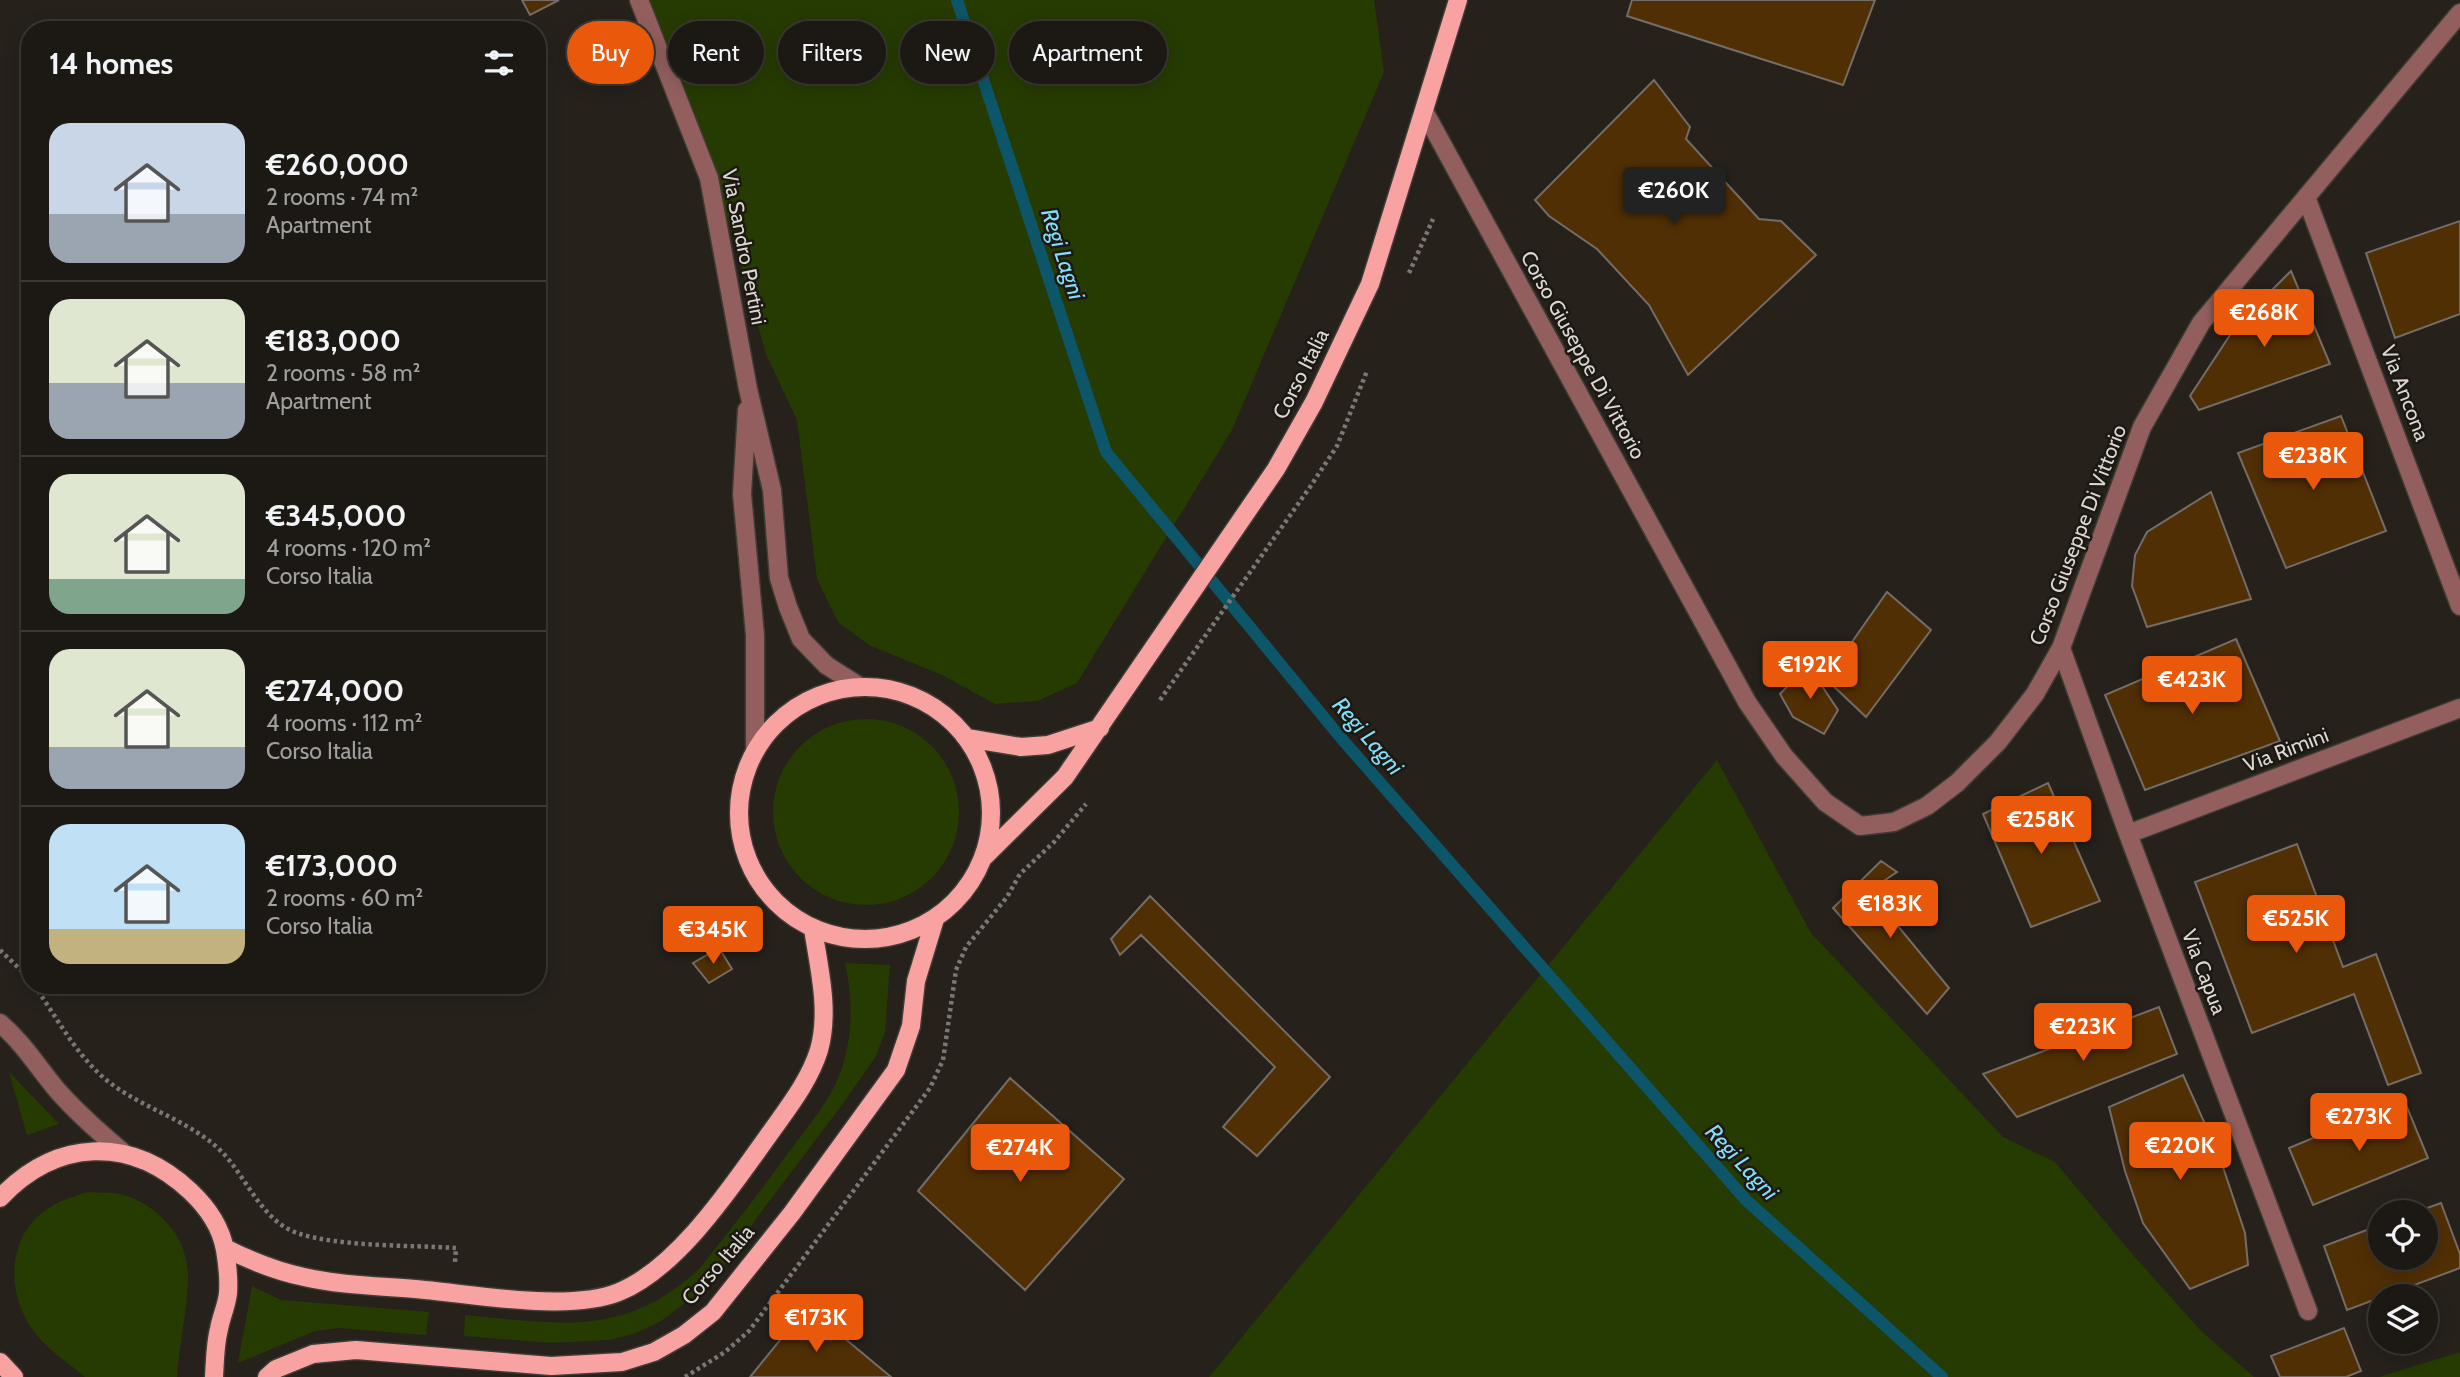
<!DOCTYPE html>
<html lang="en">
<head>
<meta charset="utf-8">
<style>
  body { margin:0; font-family:Cabin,sans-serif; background:#25221d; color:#f1f3f6; height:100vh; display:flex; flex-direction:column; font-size:26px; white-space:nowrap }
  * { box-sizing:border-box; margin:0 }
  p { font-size:23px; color:#a0a0a0 }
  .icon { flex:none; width:38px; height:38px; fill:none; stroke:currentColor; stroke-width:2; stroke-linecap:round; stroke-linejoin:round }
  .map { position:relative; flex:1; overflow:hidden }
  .details { position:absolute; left:21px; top:21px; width:525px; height:973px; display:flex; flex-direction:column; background:#1c1914; border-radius:28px; box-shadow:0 4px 18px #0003,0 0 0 2px #3a3834 }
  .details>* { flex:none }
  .guide { position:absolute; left:567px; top:21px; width:665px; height:63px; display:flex; gap:14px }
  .fabs { position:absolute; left:2368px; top:1200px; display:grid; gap:14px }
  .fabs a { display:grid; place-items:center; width:70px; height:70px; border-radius:50%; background:#1c1914; box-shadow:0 4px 18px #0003,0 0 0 2px #3a3834; font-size:35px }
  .price { position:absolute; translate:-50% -60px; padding:0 16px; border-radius:7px; background:#ea580c; color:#fff; font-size:23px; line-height:46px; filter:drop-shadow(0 2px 4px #0008) }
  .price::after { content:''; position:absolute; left:50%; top:42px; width:21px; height:16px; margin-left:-10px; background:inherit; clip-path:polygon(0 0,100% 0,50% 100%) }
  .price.on { background:#222; color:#fff }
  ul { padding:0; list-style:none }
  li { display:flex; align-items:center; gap:21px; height:175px; padding:0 28px }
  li+li { border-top:2px solid #3a3834 }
  li span { display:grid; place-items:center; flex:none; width:196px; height:140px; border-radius:21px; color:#555 }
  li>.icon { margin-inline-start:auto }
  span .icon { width:84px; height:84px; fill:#fffc; stroke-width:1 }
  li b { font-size:30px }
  h2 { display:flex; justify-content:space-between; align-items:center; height:84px; padding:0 28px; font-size:30px }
  .chip { padding:0 24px; border-radius:32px; background:#1c1914; box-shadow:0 4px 18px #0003,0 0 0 2px #3a3834; font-size:24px; line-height:63px }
  .chip.on { background:#ea580c; color:#fff }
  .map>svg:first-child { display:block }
  .green { fill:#263b02 }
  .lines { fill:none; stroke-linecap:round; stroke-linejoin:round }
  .stream { stroke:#0d5568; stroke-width:12 }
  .building { fill:#512f05; stroke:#746d67; stroke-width:2 }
  .minor-casing { stroke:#3f3b35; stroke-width:21 }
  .major-casing { stroke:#3f3b35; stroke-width:21 }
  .path { stroke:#7b7772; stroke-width:4.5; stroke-dasharray:3.5 3.5; stroke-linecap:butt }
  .minor { stroke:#925f5e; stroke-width:18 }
  .major { stroke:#f8a3a1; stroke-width:18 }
  .labels { text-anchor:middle; stroke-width:5; stroke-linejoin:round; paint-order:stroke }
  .street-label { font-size:21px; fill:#dbd8d4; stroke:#1d1812 }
  .water-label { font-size:23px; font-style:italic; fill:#83defc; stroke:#1d1812 }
</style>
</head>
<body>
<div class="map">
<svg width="2460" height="1377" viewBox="0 0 2460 1377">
  <rect width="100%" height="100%" fill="#26211b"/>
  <path class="green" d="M647 0H1374L1384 72 1232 430 1077 683 1037 701 995 704 942 675 869 645 838 622 817 579 797 420 766 354 717 182Z
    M773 812a93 93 0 1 1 186 0a93 93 0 1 1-186 0Z
    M1717 760 1811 933 2003 1137 2055 1162 2133 1255 2202 1332 2254 1377H1209Z
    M845 963 890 965 885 1032 876 1056 842 1105 758 1216 723 1267 704 1289 661 1321 636 1333 610 1340 551 1343 464 1336 465 1315C558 1324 627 1338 700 1268 732 1227 764 1187 794 1145 809 1125 826 1105 836 1083 853 1045 854 1003 845 963Z
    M9 1072 59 1124 27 1135Z
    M88 1192C98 1193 110 1192 120 1194 159 1204 190 1239 188 1280 187 1313 179 1345 177 1377H85C69 1363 49 1351 36 1334 7 1299 5 1241 43 1212 57 1201 71 1197 88 1192Z
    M252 1286 281 1300 429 1312 426 1335 339 1328 315 1331 238 1363Z
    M2460 1352V1377H2379Z"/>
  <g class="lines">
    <path class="stream" d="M957 0 1106 452 1341 738 1746 1200 1942 1377"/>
  </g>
  <path class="building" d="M522 0H559L530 15Z
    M1632 0H1875L1843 85 1627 16Z
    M1654 80 1690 127 1686 139 1759 219 1781 221 1816 255 1688 375 1649 305 1597 249 1549 216 1535 200Z
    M2460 221V314L2395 338 2366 253Z
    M2291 271 2330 364 2199 410 2190 396 2236 326Z
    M2341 416 2386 531 2286 568 2238 453Z
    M2211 492 2251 599 2147 627 2132 586 2135 555 2147 532Z
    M1887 592 1931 630 1866 717 1826 679Z
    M2236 639 2280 741 2145 790 2105 695Z
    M1808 665 1838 710 1824 734 1793 717 1780 694Z
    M2048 783 2100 901 2031 927 1983 814Z
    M2297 844 2343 967 2376 954 2421 1073 2388 1085 2354 994 2252 1033 2195 882Z
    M1881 861 1897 872 1869 891 1949 988 1927 1014 1833 908Z
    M1150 896 1330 1077 1257 1156 1223 1127 1275 1067 1141 935 1120 955 1111 939Z
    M719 948 732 969 709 983 693 963Z
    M2159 1007 2177 1054 2017 1117 1983 1074Z
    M2183 1075 2219 1155 2245 1233 2248 1265 2190 1289 2143 1223 2125 1171 2109 1107Z
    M1010 1078 1124 1179 1025 1290 918 1191Z
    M2404 1100 2428 1158 2313 1205 2289 1148Z
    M2441 1203 2460 1254V1268L2347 1310 2324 1246 2380 1225V1258H2426V1213H2413Z
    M807 1307 891 1377H750Z
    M2344 1328 2361 1371 2346 1377H2280L2271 1356Z"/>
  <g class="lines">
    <defs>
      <path id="minor" d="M639 0 709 178 748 389 772 490 779 578 788 607 801 639 826 665 859 686
        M1424 111 1747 702 1784 756 1825 802 1860 826 1894 822 1927 806 1957 783 1998 742 2035 694 2061 648 2142 427 2201 323 2460 13
        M2306 197 2460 606
        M747 410 742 494 755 635V749
        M2061 648 2128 834 2308 1311
        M2128 834 2460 708
        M0 1023C24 1044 37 1066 57 1090 78 1114 101 1134 125 1154"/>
      <path id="major" d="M739 813a126 126 0 1 1 252 0a126 126 0 1 1-252 0Z
        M967 738 1021 747 1048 745 1100 728
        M985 856 1065 777 1276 469 1314 402 1370 284 1458 0
        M0 1198C56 1139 130 1135 190 1191 206 1206 221 1227 225 1250 227 1262 229 1280 228 1293 227 1305 221 1317 219 1329 215 1344 215 1361 214 1377
        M225 1248C251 1261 275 1271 304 1277 343 1286 385 1286 425 1290 479 1295 569 1312 619 1292 678 1268 732 1186 768 1136 787 1109 809 1082 819 1050 830 1011 819 968 813 929
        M0 1362 14 1377
        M267 1377 276 1369 313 1354 356 1350 551 1366 622 1362 654 1352 684 1335 713 1312 792 1213 896 1070 911 1026 916 981 935 919"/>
    </defs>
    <use href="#minor" class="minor-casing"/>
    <use href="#major" class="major-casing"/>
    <path class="path" d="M1409 273 1433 219
      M1160 700 1310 487 1337 446 1367 371
      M0 950 30 979
      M34 985C58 1019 79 1061 113 1085 147 1110 192 1122 222 1152 247 1178 261 1220 297 1233 339 1247 410 1245 456 1248L455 1262
      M685 1377 725 1352 749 1331 930 1088 943 1060 956 970 966 947 1007 897 1020 874 1054 842 1086 804"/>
    <use href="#minor" class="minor"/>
    <use href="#major" class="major"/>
  </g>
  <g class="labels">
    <g class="street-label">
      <text transform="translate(744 247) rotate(79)" y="7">Via Sandro Pertini</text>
      <text transform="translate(1583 355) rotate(61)" y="7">Corso Giuseppe Di Vittorio</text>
      <text transform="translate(1301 374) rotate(-63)" y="7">Corso Italia</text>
      <text transform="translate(2405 393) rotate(69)" y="7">Via Ancona</text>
      <text transform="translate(2078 535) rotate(-69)" y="7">Corso Giuseppe Di Vittorio</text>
      <text transform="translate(2286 750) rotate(-21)" y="7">Via Rimini</text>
      <text transform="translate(2204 972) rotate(69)" y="7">Via Capua</text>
      <text transform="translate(718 1265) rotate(-49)" y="7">Corso Italia</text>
    </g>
    <g class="water-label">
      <text transform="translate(1063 254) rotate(72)" y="8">Regi Lagni</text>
      <text transform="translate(1368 736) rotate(49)" y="8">Regi Lagni</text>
      <text transform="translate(1742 1162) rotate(47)" y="8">Regi Lagni</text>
    </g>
  </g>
</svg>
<div class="fabs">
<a><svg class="icon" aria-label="locate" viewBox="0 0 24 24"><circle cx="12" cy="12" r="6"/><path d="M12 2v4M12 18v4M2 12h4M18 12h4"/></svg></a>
<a><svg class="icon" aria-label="layers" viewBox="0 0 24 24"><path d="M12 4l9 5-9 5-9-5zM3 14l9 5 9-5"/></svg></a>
</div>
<b class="price on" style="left:1674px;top:227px">€260K</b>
<b class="price" style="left:2264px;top:349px">€268K</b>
<b class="price" style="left:2313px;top:492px">€238K</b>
<b class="price" style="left:1810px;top:701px">€192K</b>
<b class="price" style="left:2192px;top:716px">€423K</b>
<b class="price" style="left:2041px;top:856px">€258K</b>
<b class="price" style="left:1890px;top:940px">€183K</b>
<b class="price" style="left:2296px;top:955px">€525K</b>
<b class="price" style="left:713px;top:966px">€345K</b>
<b class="price" style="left:2083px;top:1063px">€223K</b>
<b class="price" style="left:2359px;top:1153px">€273K</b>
<b class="price" style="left:2180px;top:1182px">€220K</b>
<b class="price" style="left:1020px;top:1184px">€274K</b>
<b class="price" style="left:816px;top:1354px">€173K</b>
<div class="guide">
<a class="chip on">Buy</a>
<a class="chip">Rent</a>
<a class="chip">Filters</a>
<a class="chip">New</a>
<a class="chip">Apartment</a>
</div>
<section class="details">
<h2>14 homes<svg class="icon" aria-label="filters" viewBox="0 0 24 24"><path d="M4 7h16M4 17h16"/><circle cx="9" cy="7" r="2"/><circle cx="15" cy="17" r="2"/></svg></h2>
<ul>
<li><span style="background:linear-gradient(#c9d6e8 65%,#9aa5b1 0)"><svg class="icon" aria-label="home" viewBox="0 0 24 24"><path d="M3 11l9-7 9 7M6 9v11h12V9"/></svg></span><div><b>€260,000</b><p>2 rooms · 74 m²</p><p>Apartment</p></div></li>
<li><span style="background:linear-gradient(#dfe7d0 60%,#9aa5b1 0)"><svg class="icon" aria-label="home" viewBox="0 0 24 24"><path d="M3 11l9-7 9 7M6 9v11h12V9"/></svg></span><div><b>€183,000</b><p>2 rooms · 58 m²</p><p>Apartment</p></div></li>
<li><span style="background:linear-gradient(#dfe7d0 75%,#7fa58c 0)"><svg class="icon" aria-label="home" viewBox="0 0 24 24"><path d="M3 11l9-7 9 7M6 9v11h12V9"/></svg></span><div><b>€345,000</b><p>4 rooms · 120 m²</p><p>Corso Italia</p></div></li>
<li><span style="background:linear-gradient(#dfe7d0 70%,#9aa5b1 0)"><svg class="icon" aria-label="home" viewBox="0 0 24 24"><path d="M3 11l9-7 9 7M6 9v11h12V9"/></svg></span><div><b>€274,000</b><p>4 rooms · 112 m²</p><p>Corso Italia</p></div></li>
<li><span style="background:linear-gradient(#bfe0f5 75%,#c2b280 0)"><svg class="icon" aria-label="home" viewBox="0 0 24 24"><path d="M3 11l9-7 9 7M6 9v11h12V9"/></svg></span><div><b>€173,000</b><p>2 rooms · 60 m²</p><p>Corso Italia</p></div></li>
</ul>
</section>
</div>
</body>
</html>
